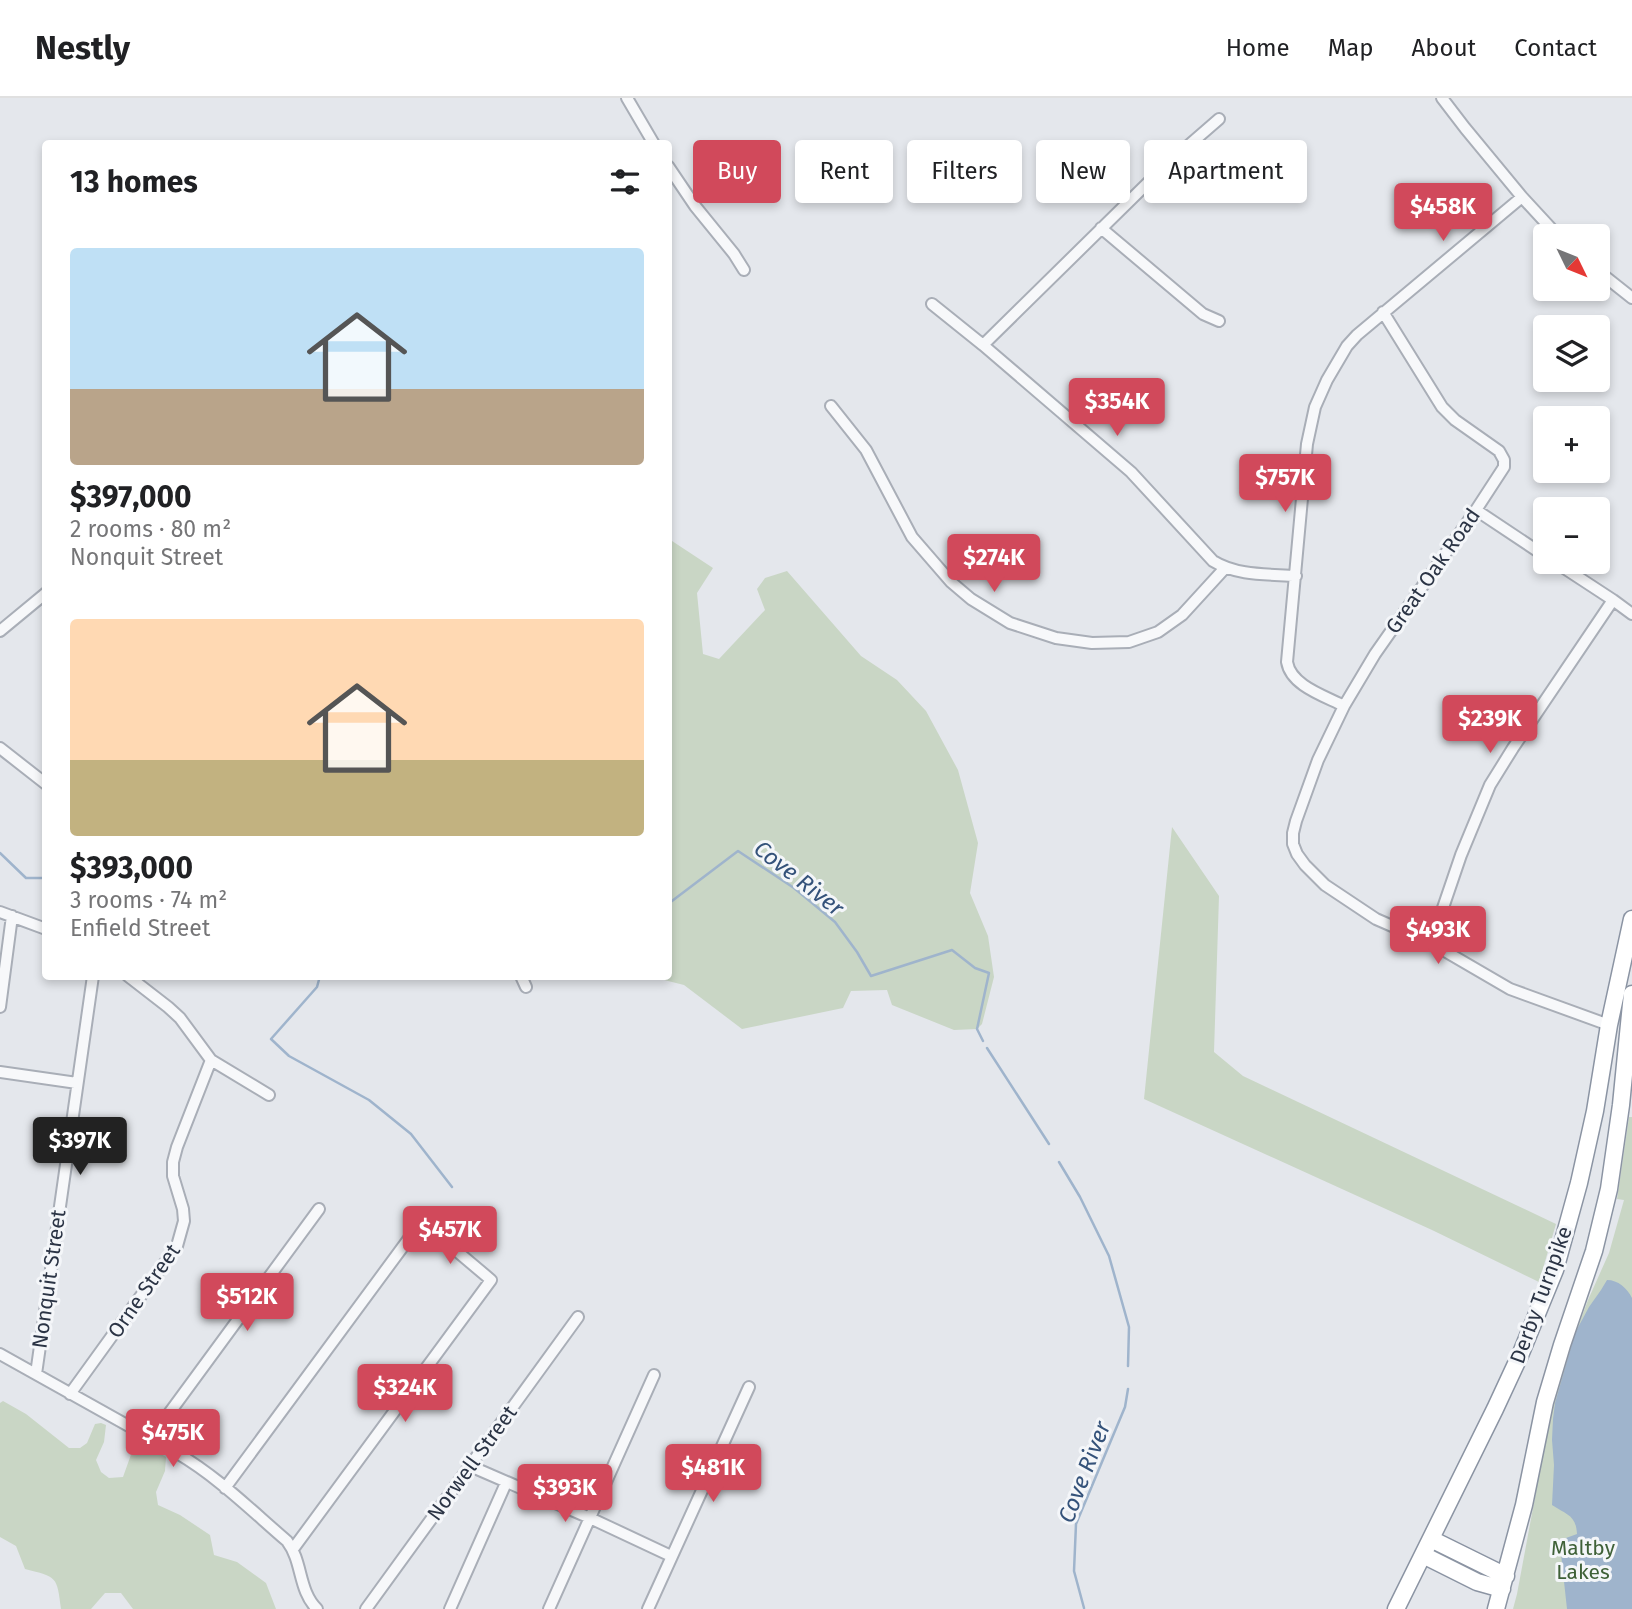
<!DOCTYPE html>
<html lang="en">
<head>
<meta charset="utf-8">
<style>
  body { margin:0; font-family:"Fira Sans",sans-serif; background:#f6f6f6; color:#202124; height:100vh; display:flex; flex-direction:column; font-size:26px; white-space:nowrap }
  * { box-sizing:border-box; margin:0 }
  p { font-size:23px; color:#757577 }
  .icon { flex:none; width:38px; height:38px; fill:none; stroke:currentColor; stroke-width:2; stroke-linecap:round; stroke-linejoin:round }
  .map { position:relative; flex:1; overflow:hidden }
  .sheet { position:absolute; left:42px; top:42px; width:630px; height:840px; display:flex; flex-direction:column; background:#fff; border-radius:7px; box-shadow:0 4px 10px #0003 }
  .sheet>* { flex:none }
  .top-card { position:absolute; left:693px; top:42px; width:665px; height:63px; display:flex; gap:14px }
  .needle { width:46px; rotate:133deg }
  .controls { position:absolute; left:1533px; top:126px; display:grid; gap:14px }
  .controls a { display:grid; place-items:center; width:77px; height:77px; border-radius:7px; background:#fff; box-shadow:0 4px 10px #0003; font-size:35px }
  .price { position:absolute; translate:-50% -60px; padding:0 16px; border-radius:7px; background:#d1495b; color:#fff; font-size:23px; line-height:46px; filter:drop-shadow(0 2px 4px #0008) }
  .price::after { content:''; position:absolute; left:50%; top:42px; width:21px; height:16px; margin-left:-10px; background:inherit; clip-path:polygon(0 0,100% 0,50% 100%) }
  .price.selected { background:#222; color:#fff }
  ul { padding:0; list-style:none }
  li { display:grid; align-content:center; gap:14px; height:371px; padding:0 28px }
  li span { display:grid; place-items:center; height:217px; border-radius:7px; color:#555 }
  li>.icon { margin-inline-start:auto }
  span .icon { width:126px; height:126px; fill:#fffc; stroke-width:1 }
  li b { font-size:30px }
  h2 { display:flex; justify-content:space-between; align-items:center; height:84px; padding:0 28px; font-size:30px }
  .tag { padding:0 24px; border-radius:7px; background:#fff; box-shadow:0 4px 10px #0003; font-size:24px; line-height:63px }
  .tag.selected { background:#d1495b; color:#fff }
  header { display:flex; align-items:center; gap:42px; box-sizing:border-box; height:98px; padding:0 35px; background:#fff; border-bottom:2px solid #e0e0e0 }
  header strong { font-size:33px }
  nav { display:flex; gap:38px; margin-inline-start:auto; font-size:24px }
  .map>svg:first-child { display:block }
  .green { fill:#c9d6c5 }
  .water { fill:#9fb4cc }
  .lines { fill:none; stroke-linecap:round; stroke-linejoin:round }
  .stream { stroke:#9fb4cc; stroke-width:2.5 }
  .minor-casing { stroke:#a9aeb7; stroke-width:14 }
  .highway-casing { stroke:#8b94a3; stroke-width:19 }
  .minor { stroke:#f7f8fa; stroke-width:10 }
  .highway { stroke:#fff; stroke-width:16 }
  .labels { text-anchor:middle; stroke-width:6; stroke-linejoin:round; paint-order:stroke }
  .street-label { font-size:21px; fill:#2b3445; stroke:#f4f6f9 }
  .park-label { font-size:21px; fill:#3f6138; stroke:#f4f6f9 }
  .water-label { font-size:23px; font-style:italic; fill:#34527a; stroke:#f4f6f9 }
</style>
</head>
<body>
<header>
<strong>Nestly</strong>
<nav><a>Home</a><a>Map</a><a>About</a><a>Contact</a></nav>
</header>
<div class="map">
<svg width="1632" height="1511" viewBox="0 0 1632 1511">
  <rect width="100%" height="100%" fill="#e4e7ec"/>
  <path class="green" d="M669 441 713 470 697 495 703 556 719 561 765 512 757 491 765 480 787 473 861 558 897 582 926 613 958 672 978 745 970 795 988 838 994 879 982 926 977 931 954 932 892 907 887 892 851 893 843 910 742 931 684 887 652 879 668 878Z
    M1172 729 1219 798 1214 954 1243 978 1556 1126 1539 1184 1432 1132 1144 1001Z
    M1629 1019H1632V1511H1513L1517 1496 1536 1394 1542 1343 1566 1260 1588 1202 1609 1155 1624 1102 1617 1101Z
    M3 1303 26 1316 69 1350H80L87 1345 95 1326 101 1325 106 1327 104 1344 96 1362 101 1374 109 1380 123 1379 133 1351 138 1346 146 1347 166 1359 165 1373 156 1394 158 1407 180 1417 210 1437 214 1457 237 1464 266 1485 276 1511H133L121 1495H105L91 1511H61C57 1478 57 1479 25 1471L16 1448 0 1439V1305Z"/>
  <path class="water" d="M1607 1182C1618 1182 1627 1190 1632 1200V1511H1567L1561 1456 1566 1440 1577 1436C1576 1417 1567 1417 1552 1407L1554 1367 1552 1342 1553 1321 1555 1305 1575 1235 1589 1209 1601 1192Z"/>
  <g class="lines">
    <path class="stream" d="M0 755 26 780H46
      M668 806 738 753 794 790 835 824 857 854 871 878 952 852 975 870 989 875 977 931 983 943
      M320 878 317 889 271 941 289 958 369 1002 411 1036 452 1089
      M987 950 1049 1046
      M1059 1064 1080 1099 1109 1158 1129 1229 1128 1268
      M1084 1510 1074 1473 1076 1426 1125 1309 1128 1291"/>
    <defs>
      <path id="minor" d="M627 0 654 46
        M1442 0 1465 30 1522 99 1558 138
        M668 68 695 108 734 156 744 172
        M1101 130 1203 216 1219 223
        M1598 173 1632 200
        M932 206 983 247 1131 374 1213 463C1237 478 1268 476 1296 478
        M1383 214 1442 309 1455 322 1499 353 1504 362V369L1476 412 1375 556 1344 608 1318 662 1296 723 1293 735V746L1297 756 1305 767 1325 787 1376 821 1431 845 1510 891 1609 927
        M983 247 1166 67 1219 21
        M831 308 866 352 912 439 951 484 971 501 1010 525 1056 540 1092 545 1129 544 1158 534 1182 517 1225 470
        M1476 412 1545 458
        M1555 464 1613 502 1632 516
        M0 533 46 495
        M1344 608C1325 598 1291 588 1287 564L1307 346 1315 309 1327 282 1347 248 1357 237 1522 99
        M0 650 46 686
        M0 814 46 831
        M1431 845 1461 757 1490 687 1513 650 1613 502
        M128 878 168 909 180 920 211 962 269 997
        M521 878 526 889
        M0 909 12 818
        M0 974 77 985
        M0 1256 177 1355C218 1379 252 1413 287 1443 303 1464 298 1492 317 1511
        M36 1276 93 878
        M70 1296 177 1148 184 1123 183 1111 173 1078V1064L177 1049 211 962
        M151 1340 319 1111
        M470 1368 590 1420 671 1458
        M225 1390 413 1135 423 1129 433 1133 491 1182 293 1451
        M366 1511 578 1219
        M450 1511 506 1385
        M549 1511 654 1277
        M648 1511 749 1289"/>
      <path id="highway" d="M1431 1441 1506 1478
        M1423 1457 1477 1484 1502 1491
        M1396 1511 1495 1311 1521 1255 1555 1172 1579 1085 1595 1013 1609 927 1632 821
        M1496 1511 1524 1407 1545 1304 1562 1247 1594 1153 1609 1091 1621 1007 1632 896"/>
    </defs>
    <use href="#minor" class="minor-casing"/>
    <use href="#highway" class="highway-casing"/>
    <use href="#minor" class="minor"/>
    <use href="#highway" class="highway"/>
  </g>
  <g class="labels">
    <g class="street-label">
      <text transform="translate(1433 473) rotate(-55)" y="7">Great Oak Road</text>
      <text transform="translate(49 1181) rotate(-82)" y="7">Nonquit Street</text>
      <text transform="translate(144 1193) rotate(-55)" y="7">Orne Street</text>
      <text transform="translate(1541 1197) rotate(-70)" y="7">Derby Turnpike</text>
      <text transform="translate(472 1365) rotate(-54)" y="7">Norwell Street</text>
    </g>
    <g class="park-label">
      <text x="1583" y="1457">Maltby<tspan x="1583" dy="24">Lakes</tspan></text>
    </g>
    <g class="water-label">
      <text transform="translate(799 780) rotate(38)" y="8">Cove River</text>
      <text transform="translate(1084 1374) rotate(-69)" y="8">Cove River</text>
    </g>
  </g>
</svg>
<div class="controls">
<a><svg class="needle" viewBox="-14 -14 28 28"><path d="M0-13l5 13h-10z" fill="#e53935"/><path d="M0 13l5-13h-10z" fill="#757577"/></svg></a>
<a><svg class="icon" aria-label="layers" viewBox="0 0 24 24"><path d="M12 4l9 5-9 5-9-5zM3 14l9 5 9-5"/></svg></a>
<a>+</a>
<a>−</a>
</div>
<b class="price" style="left:1443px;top:145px">$458K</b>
<b class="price" style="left:1117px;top:340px">$354K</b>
<b class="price" style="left:1285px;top:416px">$757K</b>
<b class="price" style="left:994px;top:496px">$274K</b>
<b class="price" style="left:1490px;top:657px">$239K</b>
<b class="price" style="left:1438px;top:868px">$493K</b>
<b class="price selected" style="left:80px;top:1079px">$397K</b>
<b class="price" style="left:450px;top:1168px">$457K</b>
<b class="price" style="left:247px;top:1235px">$512K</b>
<b class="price" style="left:405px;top:1326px">$324K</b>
<b class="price" style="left:173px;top:1371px">$475K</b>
<b class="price" style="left:713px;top:1406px">$481K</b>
<b class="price" style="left:565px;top:1426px">$393K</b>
<div class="top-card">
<a class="tag selected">Buy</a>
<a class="tag">Rent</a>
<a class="tag">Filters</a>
<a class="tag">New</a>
<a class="tag">Apartment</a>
</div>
<section class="sheet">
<h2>13 homes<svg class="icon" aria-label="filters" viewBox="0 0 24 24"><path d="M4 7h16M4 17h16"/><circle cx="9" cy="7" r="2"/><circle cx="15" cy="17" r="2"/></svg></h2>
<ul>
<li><span style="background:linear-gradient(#bfe0f5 65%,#b9a48a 0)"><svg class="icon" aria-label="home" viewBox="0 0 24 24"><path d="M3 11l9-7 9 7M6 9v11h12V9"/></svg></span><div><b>$397,000</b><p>2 rooms · 80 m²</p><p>Nonquit Street</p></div></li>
<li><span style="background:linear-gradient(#ffd9b3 65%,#c2b280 0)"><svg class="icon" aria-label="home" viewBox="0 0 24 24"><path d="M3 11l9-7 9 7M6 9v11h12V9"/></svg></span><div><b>$393,000</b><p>3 rooms · 74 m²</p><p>Enfield Street</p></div></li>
</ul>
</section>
</div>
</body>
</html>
